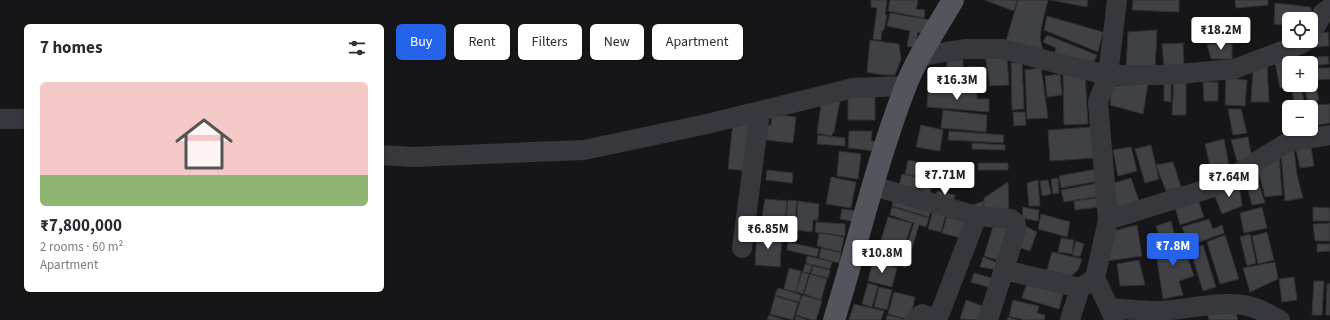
<!DOCTYPE html>
<html lang="en">
<head>
<meta charset="utf-8">
<style>
  body { margin:0; font-family:"Source Sans 3",sans-serif; background:#f2f2f3; color:#2b2b33; height:100vh; display:flex; flex-direction:column; font-size:15px; white-space:nowrap }
  * { box-sizing:border-box; margin:0 }
  p { font-size:13px; color:#7c7c81 }
  .icon { flex:none; width:22px; height:22px; fill:none; stroke:currentColor; stroke-width:2; stroke-linecap:round; stroke-linejoin:round }
  .map { position:relative; flex:1; overflow:hidden }
  .panel { position:absolute; left:24px; top:24px; width:360px; height:268px; display:flex; flex-direction:column; background:#fff; border-radius:6px; box-shadow:0 1px 3px #0004 }
  .panel>* { flex:none }
  .hud { position:absolute; left:396px; top:24px; width:380px; height:36px; display:flex; gap:8px }
  .buttons { position:absolute; left:1282px; top:12px; display:grid; gap:8px }
  .buttons a { display:grid; place-items:center; width:36px; height:36px; border-radius:6px; background:#fff; box-shadow:0 1px 3px #0004; font-size:20px }
  .price { position:absolute; translate:-50% -34px; padding:0 9px; border-radius:4px; background:#fff; color:#222; font-size:13px; line-height:26px; filter:drop-shadow(0 1px 2px #0008) }
  .price::after { content:''; position:absolute; left:50%; top:24px; width:12px; height:9px; margin-left:-6px; background:inherit; clip-path:polygon(0 0,100% 0,50% 100%) }
  .price.selected { background:#2563eb; color:#fff }
  ul { padding:0; list-style:none }
  li { display:grid; align-content:center; gap:8px; height:212px; padding:0 16px }
  li span { display:grid; place-items:center; height:124px; border-radius:6px; color:#555 }
  li>.icon { margin-inline-start:auto }
  span .icon { width:72px; height:72px; fill:#fffc; stroke-width:1 }
  li b { font-size:17px }
  h2 { display:flex; justify-content:space-between; align-items:center; height:48px; padding:0 16px; font-size:17px }
  .pill { padding:0 14px; border-radius:6px; background:#fff; box-shadow:0 1px 3px #0004; font-size:14px; line-height:36px }
  .pill.selected { background:#2563eb; color:#fff }
  .map>svg:first-child { display:block }
  .building { fill:#404145; stroke:#303034 }
  .lines { fill:none; stroke-linecap:round; stroke-linejoin:round }
  .minor { stroke:#37383d; stroke-width:20 }
  .major { stroke:#53555c; stroke-width:22 }
</style>
</head>
<body>
<div class="map">
<svg width="1330" height="320" viewBox="0 0 1330 320">
  <rect width="100%" height="100%" fill="#161618"/>
  <path class="building" d="M871 0H887L885 15H887L884 30 882 31 881 40 873 39 877 8 871 7Z
    M890 0H918L916 9 925 10 924 18 888 11Z
    M985 0H1017L1014 11Z
    M1018 0H1048L1042 24 1040 38 1043 51 1006 41Z
    M1051 0H1088L1087 7Z
    M1133 0H1179V12L1132 10Z
    M1235 0H1268V5L1236 8Z
    M1275 3 1310 7 1314 15 1311 19H1289V26L1274 24Z
    M890 13 931 20 928 34 918 32 915 48 907 46 910 31 887 26Z
    M1047 16 1103 32 1098 52 1044 30Z
    M1157 30 1155 69 1126 71 1128 32Z
    M1328 32 1329 46 1316 47 1315 33Z
    M1047 35 1097 55 1091 69 1054 55 1056 48 1043 42Z
    M870 40 899 44 901 59 895 75H883L867 72Z
    M1183 43 1184 67 1164 68 1162 44Z
    M1232 43V59H1211L1207 44Z
    M1007 54 1009 85 990 86 985 56Z
    M1328 56 1329 64 1311 66 1309 58Z
    M1296 58 1297 63H1289V85H1293L1280 88 1275 62Z
    M963 59V75H946L947 62Z
    M1267 61 1269 102H1251L1253 70Z
    M1022 62 1024 109 1012 110 1011 63Z
    M968 66 985 67V75H965Z
    M1041 68 1048 118 1027 119 1025 70Z
    M1314 68H1330V79L1314 80Z
    M1063 73H1085L1088 124 1064 125Z
    M1060 74 1062 95 1047 97 1045 76Z
    M1174 78H1186V115H1172Z
    M1226 78 1247 80 1245 106 1225 105Z
    M955 81 977 82V90L955 89Z
    M1164 81H1171V102L1164 101Z
    M1203 82H1218V101H1204Z
    M1148 84 1143 114 1110 105 1112 86Z
    M1316 86 1319 100 1308 103 1305 89Z
    M1301 87 1305 105 1295 107 1292 89Z
    M928 89 977 92V99H989V112L927 107Z
    M848 92H875V120H848Z
    M822 98 840 100 834 132 831 136 817 133Z
    M1330 104V123L1318 125 1316 105Z
    M1228 109H1241L1247 133 1233 135Z
    M943 110 987 115 986 132 941 128Z
    M1013 112H1025L1026 125 1014 126Z
    M772 114 796 117 793 143 766 140 768 125H771Z
    M733 121 756 123 749 171 728 169Z
    M921 125 943 130 940 151 916 147Z
    M1092 127 1094 158 1050 161 1048 130Z
    M849 131H872L871 141H876L875 151 848 148Z
    M949 131 1004 135 1003 143 948 140Z
    M818 135 845 138V146L817 144Z
    M1248 137 1252 159 1237 161 1231 140Z
    M1224 139 1229 166 1211 170 1205 144Z
    M1310 142 1314 166 1300 168 1295 144Z
    M972 143 1005 145V150L972 149Z
    M1151 145 1159 179 1145 183 1135 149Z
    M1131 147 1137 171 1118 176 1113 150Z
    M1294 150 1297 175 1303 198 1285 201 1281 152Z
    M839 151 861 154 858 179 837 176Z
    M1279 153 1282 195 1265 197 1257 166Z
    M908 160 943 167 940 181 905 174Z
    M1173 162 1181 187 1166 191 1156 165Z
    M978 163H1008V170H978Z
    M1097 169 1099 181 1061 188 1059 176Z
    M767 170 793 173 792 183 766 180Z
    M902 174 920 178 917 194 898 189Z
    M831 177 856 182 851 208 826 204Z
    M1058 178 1059 193 1053 194 1051 179Z
    M1131 178 1139 201 1117 208 1110 184Z
    M1257 178 1265 203 1252 205 1246 182Z
    M922 179 933 182 929 197 920 194Z
    M1038 180 1040 206H1029L1027 183Z
    M1048 180 1051 194 1042 196 1040 181Z
    M1008 182 1009 214 984 215V198Z
    M1239 182 1242 206 1222 214 1214 194Z
    M1098 183 1101 196 1064 202 1061 190Z
    M937 191 955 195 953 202 936 198Z
    M895 195 932 206 929 217 892 206Z
    M1197 197 1204 217 1180 225 1174 204Z
    M1097 198 1098 207 1075 210 1074 201Z
    M765 199 787 201 785 221 762 217Z
    M788 200 797 201 794 229 785 228Z
    M798 201 819 204 818 220H813L812 232 796 230Z
    M984 201 983 213 963 210 975 204Z
    M892 207 929 218 926 227 919 225 906 268 900 266 914 223 890 215Z
    M1023 207 1039 210 1038 221 1022 218Z
    M1262 207 1267 228 1244 233 1240 213Z
    M1313 207 1330 208V221H1313Z
    M842 209 858 211 857 222 840 219Z
    M933 210 946 213 941 232 928 229Z
    M948 212 967 217 961 238 942 233Z
    M1041 214 1070 222 1067 237 1038 229Z
    M888 217 912 223 898 266 875 260Z
    M1209 219 1213 229 1222 225 1224 233 1189 246 1182 227Z
    M995 220 1014 225 1004 262 984 256Z
    M1171 221 1175 236 1161 240 1156 226Z
    M816 222 845 224V236L815 232Z
    M1330 223V241H1315L1313 224Z
    M1023 225 1037 232 1030 251 1012 245Z
    M1137 225 1142 256 1107 261 1113 231Z
    M757 232 782 235 780 267 755 265Z
    M1267 232 1274 260 1258 264 1252 236Z
    M819 233 844 237 841 252 817 246Z
    M1250 234 1256 263 1247 266 1240 237Z
    M1225 235 1239 279 1220 284 1207 242Z
    M1181 237 1194 276 1179 281 1183 295 1163 299 1155 247Z
    M1061 238 1074 240 1072 254 1058 252Z
    M1076 241 1084 244 1080 257 1072 255Z
    M788 242 819 249 817 257 787 250Z
    M1317 244H1330V251L1317 252Z
    M1203 245 1216 287 1203 291 1190 249Z
    M821 248 841 253 839 263 819 258Z
    M1052 252 1082 259 1078 270 1071 276 1047 270Z
    M807 256 832 262 830 269 806 263Z
    M983 257 1001 264 999 270 980 267Z
    M1139 260 1145 285 1120 286 1117 264Z
    M873 261 897 268 892 287 868 281Z
    M1275 262 1278 279 1250 292 1243 268Z
    M805 264 812 265 810 273 803 272Z
    M813 266 830 270 828 278 811 274Z
    M789 268 801 271 796 292 784 289Z
    M802 272 809 274 803 294 796 292Z
    M974 273 998 280 995 289 971 282Z
    M810 274 827 279 821 300 804 294Z
    M1294 277 1297 300 1282 302 1279 279Z
    M1028 279 1064 290 1059 309 1022 298Z
    M1314 281H1324L1322 315H1312Z
    M868 283 878 286 872 307 862 304Z
    M1327 284H1330V315H1326Z
    M879 287 892 290 887 310 874 307Z
    M778 288 801 295 799 302 775 295Z
    M894 292 915 297 910 320 888 314Z
    M802 295 822 301 816 320H812L796 315Z
    M775 296 798 303 793 320 770 314Z
    M966 300 985 307 980 320 960 319Z
    M1013 300 1039 306 1037 313 1045 315 1044 320H1024L1009 316Z
    M854 304 884 311 881 320H849Z
    M1234 307 1238 320H1209L1207 313Z
    M769 315 785 320H767Z
    M887 315 907 320H886Z
    M796 316 807 320H795Z
    M1008 317 1018 320H1007Z"/>
  <g class="lines">
    <path class="minor" d="M1311 34 1323 13 1330 8
      M921 56 964 49H1003L1060 64 1108 75H1167L1234 69 1301 44 1305 41
      M0 119H26
      M382 155 413 157 584 150 707 124 853 88 905 86
      M873 186 977 216 1011 219 1016 224V231L988 320
      M1108 220 1217 186 1285 144 1295 141 1330 135
      M742 248 760 111
      M1004 270 1080 288
      M1109 308C1125 309 1141 311 1158 311 1186 310 1215 301 1243 305 1257 307 1269 314 1280 320
      M915 320 922 314 931 318 936 317 940 313 977 216
      M1070 320 1080 288 1091 281
      M1115 320 1095 278 1108 220 1098 102 1108 75 1117 0"/>
    <path class="major" d="M834 320C858 243 876 163 905 88 916 58 937 28 953 0"/>
  </g>
</svg>
<div class="buttons">
<a><svg class="icon" aria-label="locate" viewBox="0 0 24 24"><circle cx="12" cy="12" r="6"/><path d="M12 2v4M12 18v4M2 12h4M18 12h4"/></svg></a>
<a>+</a>
<a>−</a>
</div>
<b class="price" style="left:1221px;top:51px">₹18.2M</b>
<b class="price" style="left:957px;top:101px">₹16.3M</b>
<b class="price" style="left:945px;top:196px">₹7.71M</b>
<b class="price" style="left:1229px;top:198px">₹7.64M</b>
<b class="price" style="left:768px;top:250px">₹6.85M</b>
<b class="price selected" style="left:1173px;top:267px">₹7.8M</b>
<b class="price" style="left:882px;top:274px">₹10.8M</b>
<div class="hud">
<a class="pill selected">Buy</a>
<a class="pill">Rent</a>
<a class="pill">Filters</a>
<a class="pill">New</a>
<a class="pill">Apartment</a>
</div>
<section class="panel">
<h2>7 homes<svg class="icon" aria-label="filters" viewBox="0 0 24 24"><path d="M4 7h16M4 17h16"/><circle cx="9" cy="7" r="2"/><circle cx="15" cy="17" r="2"/></svg></h2>
<ul>
<li><span style="background:linear-gradient(#f6c9c9 75%,#8fb573 0)"><svg class="icon" aria-label="home" viewBox="0 0 24 24"><path d="M3 11l9-7 9 7M6 9v11h12V9"/></svg></span><div><b>₹7,800,000</b><p>2 rooms · 60 m²</p><p>Apartment</p></div></li>
</ul>
</section>
</div>
</body>
</html>
